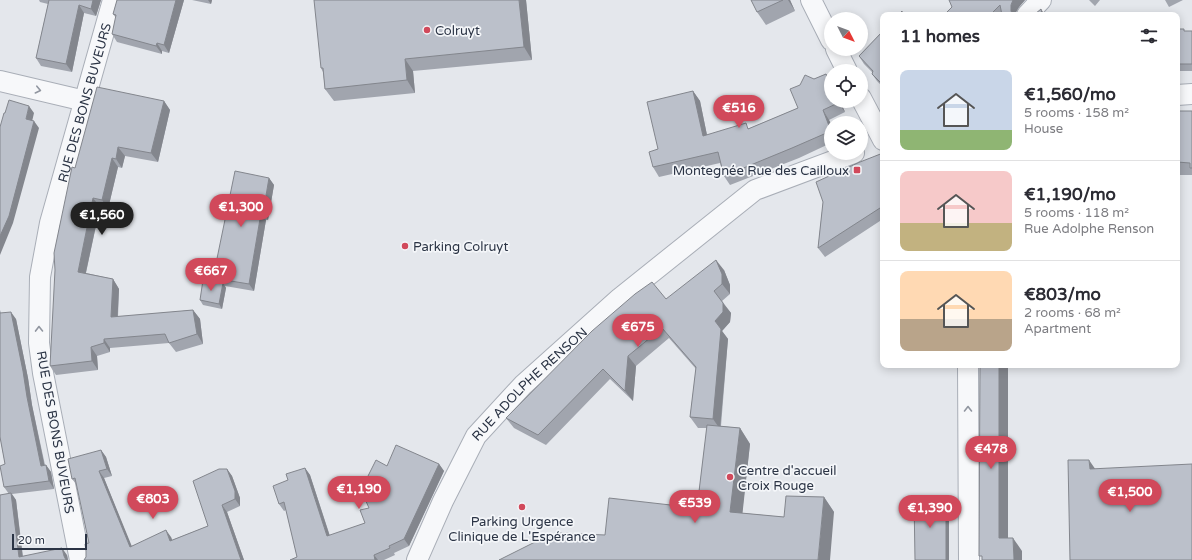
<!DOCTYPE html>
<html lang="en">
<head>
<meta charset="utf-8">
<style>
  body { margin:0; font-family:"Varela Round",sans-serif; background:#f7f7f7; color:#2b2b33; height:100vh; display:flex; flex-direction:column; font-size:15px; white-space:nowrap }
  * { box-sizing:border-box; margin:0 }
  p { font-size:13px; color:#7c7c81 }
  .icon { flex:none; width:22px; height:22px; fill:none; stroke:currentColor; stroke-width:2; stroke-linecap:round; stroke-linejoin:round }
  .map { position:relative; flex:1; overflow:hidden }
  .side { position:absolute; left:880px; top:12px; width:300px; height:356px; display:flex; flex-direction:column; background:#fff; border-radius:8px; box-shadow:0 2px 10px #0003 }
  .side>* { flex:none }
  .needle { width:26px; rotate:132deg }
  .fabs { position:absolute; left:824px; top:12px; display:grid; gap:8px }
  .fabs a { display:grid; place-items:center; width:44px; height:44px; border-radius:50%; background:#fff; box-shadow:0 2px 10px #0003; font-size:20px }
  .scale { position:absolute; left:12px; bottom:10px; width:75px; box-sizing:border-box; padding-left:4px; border:2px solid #2b3445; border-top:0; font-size:11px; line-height:14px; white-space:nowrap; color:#2b3445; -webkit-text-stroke:3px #f4f6f9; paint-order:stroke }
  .price { position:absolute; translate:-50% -34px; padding:0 9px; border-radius:14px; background:#d1495b; color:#fff; font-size:13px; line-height:26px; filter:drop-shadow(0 1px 2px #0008) }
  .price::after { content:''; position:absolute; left:50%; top:24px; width:12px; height:9px; margin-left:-6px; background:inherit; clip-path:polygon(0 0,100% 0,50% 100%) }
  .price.current { background:#222; color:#fff }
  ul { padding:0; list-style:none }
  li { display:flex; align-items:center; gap:12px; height:100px; padding:0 20px }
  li+li { border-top:1px solid #e1e1e2 }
  li span { display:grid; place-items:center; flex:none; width:112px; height:80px; border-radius:8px; color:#555 }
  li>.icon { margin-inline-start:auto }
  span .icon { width:48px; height:48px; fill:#fffc; stroke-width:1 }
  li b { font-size:17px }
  h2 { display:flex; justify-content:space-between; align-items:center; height:48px; padding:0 20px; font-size:17px }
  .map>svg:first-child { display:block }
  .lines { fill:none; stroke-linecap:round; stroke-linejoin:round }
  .minor-casing { stroke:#a9aeb7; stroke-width:22 }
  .minor { stroke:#f7f8fa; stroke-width:20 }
  .wall { fill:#a1a5ae }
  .shaded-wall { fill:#83868d }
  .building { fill:#bbc0ca; stroke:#83868d }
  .oneway { stroke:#9196a0 }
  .poi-dot { fill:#d1495b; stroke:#f4f6f9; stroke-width:1.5 }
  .labels { text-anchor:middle; stroke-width:3.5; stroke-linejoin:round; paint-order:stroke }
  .poi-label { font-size:13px; fill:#2b3445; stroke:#f4f6f9; text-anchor:start }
  .street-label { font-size:13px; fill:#2b3445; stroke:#f4f6f9 }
</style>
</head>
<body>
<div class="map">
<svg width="1192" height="560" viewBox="0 0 1192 560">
  <rect width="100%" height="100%" fill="#e4e7ec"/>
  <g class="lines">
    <defs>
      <g id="minor">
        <path d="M811 0 831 40"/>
        <path d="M1027 15 1041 0"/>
        <path d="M836 49 847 71"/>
        <path d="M0 81 85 101"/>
        <path d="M1177 95 1192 94"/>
        <path d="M861 98 883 140"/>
        <path d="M968 365 969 560"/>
        <path id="s1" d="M80 560 43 373 39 343 40 277 50 223 113 0"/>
        <path id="s2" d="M417 560 443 501 476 436 523 385 620 298 755 190 854 153"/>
      </g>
    </defs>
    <use href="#minor" class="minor-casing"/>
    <use href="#minor" class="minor"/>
  </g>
  <path class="wall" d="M39 0H101L96 16 84 13 72 72 41 66 36 58 48 4 40 2Z
    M117 0H184L169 53 162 51V54L117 42 112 34 116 18 113 14Z
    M192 0H212L211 4Z
    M526 0 532 60 413 71 415 93 334 101 325 89 323 72 321 68Z
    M751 0H790L795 11 766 25 757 12Z
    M949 0H1025L1019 7 1016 12V15H944L952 7Z
    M1089 0H1100L1095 6Z
    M1165 0H1183L1169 7Z
    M1177 29 1185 31H1192V71H1177Z
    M883 31V87L877 81 872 74 873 73 864 64 859 56Z
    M826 74 831 81V101H840L845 112 829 120 831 124V143L799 158 730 185 724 176 720 163 659 177 653 167 658 149 693 91 700 101 707 135 750 128 779 116 798 108 814 79Z
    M164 101 170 110 158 162 125 156 122 168 118 167 108 209 100 207 86 273 113 279 119 289 118 317 193 310 200 319 203 344 176 352 169 343 110 348V352L97 356 98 370 56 375 50 366 75 168Z
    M1177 111H1192V175H1177Z
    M883 153V219L825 257 818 248 823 202Z
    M269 178 274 185 268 220H266L254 291 225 286 226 288 222 309 203 305 200 300 216 282 213 278Z
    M724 270 730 285V294L722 301 731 313 730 322 722 331 728 339 721 426 740 428 750 444 742 513 784 517 824 497 834 512 605 535 697 508 707 428H698L690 417 696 369 669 338 636 366 633 401 610 379 546 445 514 428 506 418 666 299Z
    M0 310 1 313 16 319 28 378 32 405 45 465H46L51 472 54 489 12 494 16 500 23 556 67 555 68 560H0L9 494 4 487 5 464 0 437Z
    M101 450 106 457 112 476 104 478 131 546 171 537 172 540 208 526 227 469 232 476 240 498V506L227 512 244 560H84L86 557 89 543 77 485 72 479Z
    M439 464 444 471 409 546 394 553 395 555 384 560H290L297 557 286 510 284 511 279 504 288 480 305 468 310 475 330 536 365 523 369 508 379 491 371 487 366 480 387 466Z"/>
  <path class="shaded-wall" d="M93 0H101L96 16 91 9Z
    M176 0H184L169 53 164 45Z
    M208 0H212L211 4Z
    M519 0H526L532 60 524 47Z
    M788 0H790L795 11Z
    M1013 0H1025L1019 7 1016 12V15H1014L1011 11V5Z
    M79 5 84 13 72 72 66 64Z
    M1041 9 1045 15H1042Z
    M157 43 162 51V54L156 46Z
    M405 59 413 71 415 93 407 80Z
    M826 74 831 81V85Z
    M693 91 700 101 709 145 703 136Z
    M164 101 170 110 158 162 151 153Z
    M837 101H840L845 112 838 103Z
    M29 106 34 113 31 126 26 119Z
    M823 110 829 120 831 124V131Z
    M34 121 39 128 13 223 0 255V236Z
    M118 147 125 156 122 168 116 159Z
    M112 158 118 167 108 209 102 200Z
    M269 178 274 185 268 220 263 213Z
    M93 198 100 207 84 281 78 272Z
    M261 213 266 220 254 291 249 284Z
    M716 260 724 270 730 285V294L722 284Z
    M113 279 119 289 117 327 111 317Z
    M223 283 226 288 222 309 219 304Z
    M723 303 731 313 730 322 722 331 728 339 720 429 713 419 715 321Z
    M193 310 200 319 203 344 197 334Z
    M11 312 16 319 28 378 32 405 46 473 41 466 27 397Z
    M104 339 110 348V352L104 343Z
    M91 347 97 356 98 370 92 361Z
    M628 356 636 366 633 401 625 391Z
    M999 365H1008V551L999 538Z
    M740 428 750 444 741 527 730 512Z
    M101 450 106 457 112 476 107 469Z
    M1089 460 1098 473 1090 469Z
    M439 464 444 471 409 546 404 539Z
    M46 465 51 472 54 489 49 481Z
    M305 468 310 475 332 543 327 536Z
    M227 469 232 476 240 498V506L235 499Z
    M99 471 104 478 135 554 130 547Z
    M11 493 16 500 23 560 19 557Z
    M824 497 834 512 830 560H818Z
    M946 499 949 504V560H946Z
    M222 505 227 512 244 560H241Z
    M166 530 171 537 175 548 170 541Z
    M1013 538 1022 551V560H1014Z
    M62 548 67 555 68 560H66L64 556Z
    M374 555 378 560H375Z"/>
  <path class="building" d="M49 0H93L91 9 79 5 66 64 36 58Z
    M117 0H176L164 45 157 43 156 46 112 34 116 15 113 14Z
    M314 0H519L524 47 405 59 407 80 325 89 323 68H321Z
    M751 0H783L757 12Z
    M949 0H1013L1011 5V11L1013 15H1002L1000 5 990 15H944L952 7Z
    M1041 9 1042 15H1030L1033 12 1035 14Z
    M902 11 903 15H898Z
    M1177 29H1184V31H1192V64H1177Z
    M883 31V85L872 74 873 71 859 56Z
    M826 74 831 85V101H837L838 103 823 110 831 131 792 148 724 176 718 152 653 167 649 152 658 149 647 102 693 91 703 136 746 123 748 129 779 116 798 108 790 89 800 85 805 75 814 79Z
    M97 87 164 101 151 153 118 147 116 159 112 158 102 200 93 198 78 272 113 279 111 317 193 310 197 334 169 343 165 334 104 339V343L91 347 92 361 50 366 55 270 54 253 72 167 75 168Z
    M9 100 29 106 26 119 34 121 9 216 0 236V127L4 113H5Z
    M1177 111H1192V168H1190V163L1177 162Z
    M883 153V207L880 208 818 248 823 202 816 182 860 162Z
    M235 171 269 178 263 213H261L249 284 213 278Z
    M716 260 722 274V284L714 291 723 303V312L715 321 721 329 713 419 690 417 696 367 662 328 628 356 625 391 603 369 538 435 506 418 592 331 635 294 652 282 666 299Z
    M203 280 223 283 219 304 200 300Z
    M11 312 23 371 27 397 41 466 46 465 49 481 4 487 0 466 5 464 0 437V313Z
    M980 365H999V538H1013L1014 560H982V556H979Z
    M707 425 740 428 730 512 784 517 786 496 824 497 818 560H499L543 538 560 533 605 535 609 498 697 508Z
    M396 445 439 464 404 539 389 546 390 548 374 555 375 560H290L297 557 284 502 279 504 273 486 288 480 286 474 305 468 327 536 365 523 360 510 369 508 365 499 383 488 366 480 376 460 387 466Z
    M101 450 107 469 99 471 130 547 166 530 170 541 208 526 193 481 219 469H227L235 491V499L222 505 241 560H84L86 557V551L85 544 89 543 75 478 72 479 68 459Z
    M1068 460H1089L1090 469 1192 464V560H1070Z
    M11 493 19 557 62 548 64 556 66 560H0V495Z
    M914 498 946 499V560H915Z"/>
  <defs><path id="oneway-chevron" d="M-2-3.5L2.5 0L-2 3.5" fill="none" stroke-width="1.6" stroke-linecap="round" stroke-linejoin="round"/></defs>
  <g class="oneway">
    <use href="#oneway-chevron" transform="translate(38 90) rotate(13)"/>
    <use href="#oneway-chevron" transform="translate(39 329) rotate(-91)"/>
    <use href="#oneway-chevron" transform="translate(968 409) rotate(-90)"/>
  </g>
  <g class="poi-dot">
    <circle cx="427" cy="30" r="4"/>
    <rect x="853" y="166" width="8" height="8" rx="2"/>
    <circle cx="405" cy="246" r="4"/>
    <circle cx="730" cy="477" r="4"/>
    <circle cx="522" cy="507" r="4"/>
  </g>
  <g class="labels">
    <g class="poi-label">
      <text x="435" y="35">Colruyt</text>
      <text x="849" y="175" text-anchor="end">Montegnée Rue des Cailloux</text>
      <text x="413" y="251">Parking Colruyt</text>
      <text x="738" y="475">Centre d'accueil<tspan x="738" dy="15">Croix Rouge</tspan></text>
      <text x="522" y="526" text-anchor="middle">Parking Urgence<tspan x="522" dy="15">Clinique de L'Espérance</tspan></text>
    </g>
    <g class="street-label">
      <text dy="5" stroke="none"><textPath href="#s1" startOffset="467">RUE DES BONS BUVEURS</textPath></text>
      <text dy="5" stroke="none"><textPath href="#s2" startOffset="212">RUE ADOLPHE RENSON</textPath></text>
      <text transform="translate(56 432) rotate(80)" y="5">RUE DES BONS BUVEURS</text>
    </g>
  </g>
</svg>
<div class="fabs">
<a><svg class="needle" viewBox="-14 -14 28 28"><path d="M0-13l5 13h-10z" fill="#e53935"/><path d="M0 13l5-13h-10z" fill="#7c7c81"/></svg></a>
<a><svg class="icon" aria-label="locate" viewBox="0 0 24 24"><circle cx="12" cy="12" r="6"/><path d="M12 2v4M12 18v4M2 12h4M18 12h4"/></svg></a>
<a><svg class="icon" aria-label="layers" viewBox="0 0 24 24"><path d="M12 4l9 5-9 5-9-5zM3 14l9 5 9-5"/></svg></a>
</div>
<div class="scale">20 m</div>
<b class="price" style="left:739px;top:129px">€516</b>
<b class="price" style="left:241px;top:228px">€1,300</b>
<b class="price current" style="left:102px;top:236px">€1,560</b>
<b class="price" style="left:211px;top:292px">€667</b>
<b class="price" style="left:638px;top:348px">€675</b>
<b class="price" style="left:991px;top:470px">€478</b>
<b class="price" style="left:359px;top:510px">€1,190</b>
<b class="price" style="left:1130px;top:513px">€1,500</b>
<b class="price" style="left:153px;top:520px">€803</b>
<b class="price" style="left:695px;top:524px">€539</b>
<b class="price" style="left:930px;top:529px">€1,390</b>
<section class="side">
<h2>11 homes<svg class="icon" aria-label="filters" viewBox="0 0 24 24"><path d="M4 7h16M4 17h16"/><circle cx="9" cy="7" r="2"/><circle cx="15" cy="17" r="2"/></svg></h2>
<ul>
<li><span style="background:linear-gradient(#c9d6e8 75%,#8fb573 0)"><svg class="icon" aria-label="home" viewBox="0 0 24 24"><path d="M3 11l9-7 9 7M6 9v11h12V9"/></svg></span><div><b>€1,560/mo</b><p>5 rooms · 158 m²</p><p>House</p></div></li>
<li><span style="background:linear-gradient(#f6c9c9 65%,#c2b280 0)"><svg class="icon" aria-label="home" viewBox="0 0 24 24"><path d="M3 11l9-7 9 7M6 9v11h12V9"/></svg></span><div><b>€1,190/mo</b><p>5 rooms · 118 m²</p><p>Rue Adolphe Renson</p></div></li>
<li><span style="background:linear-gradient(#ffd9b3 60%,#b9a48a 0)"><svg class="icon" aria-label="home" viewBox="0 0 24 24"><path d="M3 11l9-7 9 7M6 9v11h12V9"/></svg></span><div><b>€803/mo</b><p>2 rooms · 68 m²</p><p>Apartment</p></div></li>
</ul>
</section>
</div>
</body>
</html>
